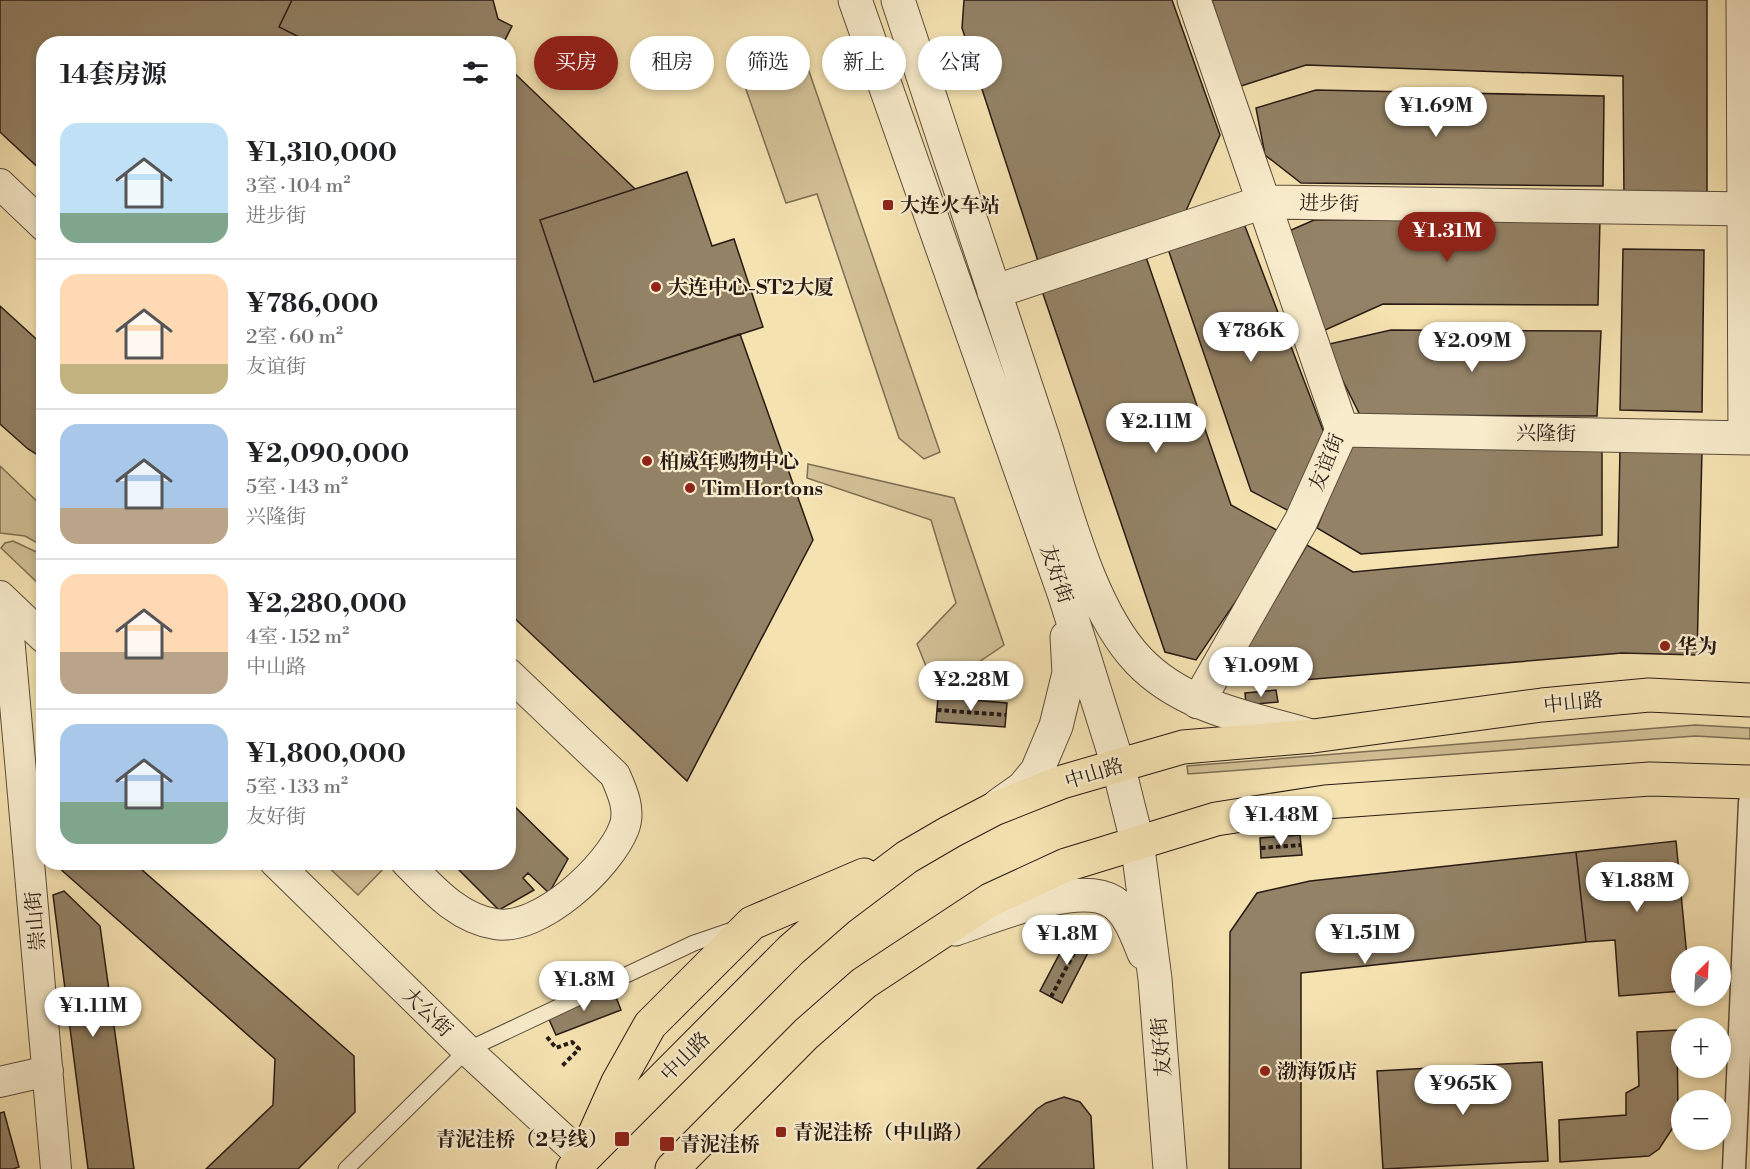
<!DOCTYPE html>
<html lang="zh">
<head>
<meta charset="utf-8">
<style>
  body { margin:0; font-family:"Libre Bodoni","Noto Serif SC",serif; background:#f6f6f6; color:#202124; height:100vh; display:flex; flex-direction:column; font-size:22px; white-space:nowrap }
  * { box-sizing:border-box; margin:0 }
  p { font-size:20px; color:#757577 }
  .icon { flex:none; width:33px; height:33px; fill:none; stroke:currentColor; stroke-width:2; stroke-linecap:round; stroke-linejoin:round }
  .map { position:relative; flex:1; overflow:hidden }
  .side { position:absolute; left:36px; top:36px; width:480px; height:834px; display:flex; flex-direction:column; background:#fff; border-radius:24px; box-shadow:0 3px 9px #0003 }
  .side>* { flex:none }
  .guide { position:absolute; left:534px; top:36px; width:570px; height:54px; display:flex; gap:12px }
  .needle { width:39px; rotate:24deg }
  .buttons { position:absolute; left:1671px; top:946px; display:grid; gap:12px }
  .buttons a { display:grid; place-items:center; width:60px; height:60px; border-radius:50%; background:#fff; box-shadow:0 3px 9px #0003; font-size:30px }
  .price { position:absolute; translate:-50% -51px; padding:0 14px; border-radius:21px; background:#fff; color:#222; font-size:20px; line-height:39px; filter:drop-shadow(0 2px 3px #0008) }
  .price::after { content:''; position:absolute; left:50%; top:36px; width:18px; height:14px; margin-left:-9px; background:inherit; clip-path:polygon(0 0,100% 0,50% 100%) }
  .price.current { background:#8f2418; color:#fff }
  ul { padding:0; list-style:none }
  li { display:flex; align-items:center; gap:18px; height:150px; padding:0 24px }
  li+li { border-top:2px solid #e0e0e0 }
  li span { display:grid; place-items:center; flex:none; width:168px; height:120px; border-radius:18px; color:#555 }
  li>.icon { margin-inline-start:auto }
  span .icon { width:72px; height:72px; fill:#fffc; stroke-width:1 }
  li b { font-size:26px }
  h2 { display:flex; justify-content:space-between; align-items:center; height:72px; padding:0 24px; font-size:26px }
  .pill { padding:0 21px; border-radius:27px; background:#fff; box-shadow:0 3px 9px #0003; font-size:21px; line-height:54px }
  .pill.current { background:#8f2418; color:#fff }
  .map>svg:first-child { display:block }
  .green { fill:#d2c096; stroke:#7d6e55; stroke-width:1.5 }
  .building { fill:#938266; stroke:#281b14; stroke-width:1.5 }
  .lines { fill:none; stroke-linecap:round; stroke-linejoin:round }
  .service-casing { stroke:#5b4d3b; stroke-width:17 }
  .pedestrian-casing { stroke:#5b4d3b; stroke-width:25 }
  .minor-casing { stroke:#5b4d3b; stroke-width:32 }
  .tertiary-casing { stroke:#5b4d3b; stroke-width:35 }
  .primary-casing { stroke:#281b14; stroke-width:35 }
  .path { stroke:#281b14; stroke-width:4; stroke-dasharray:4.5 3; stroke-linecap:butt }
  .service { stroke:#f8eccc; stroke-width:15 }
  .pedestrian { stroke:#f8eccc; stroke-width:22 }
  .minor { stroke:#f8eccc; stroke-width:30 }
  .tertiary { stroke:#f8eccc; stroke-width:33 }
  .primary { stroke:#f5e2b1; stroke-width:33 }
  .poi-dot { fill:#8f2418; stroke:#f8eccc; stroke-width:2 }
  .labels { text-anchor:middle; stroke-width:4.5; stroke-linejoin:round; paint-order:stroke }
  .street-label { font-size:20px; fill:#281b14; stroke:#f8eccc }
  .poi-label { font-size:20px; font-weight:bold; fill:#281b14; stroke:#f8eccc; text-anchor:start }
</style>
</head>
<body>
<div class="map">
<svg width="1750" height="1169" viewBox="0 0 1750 1169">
  <rect width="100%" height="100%" fill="#f5e2b1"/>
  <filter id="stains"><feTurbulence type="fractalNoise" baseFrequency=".00333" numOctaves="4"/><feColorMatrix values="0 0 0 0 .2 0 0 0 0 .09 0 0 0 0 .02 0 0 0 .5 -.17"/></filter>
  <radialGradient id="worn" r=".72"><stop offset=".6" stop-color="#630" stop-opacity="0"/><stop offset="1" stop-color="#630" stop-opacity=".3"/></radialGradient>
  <path class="green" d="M800 45 940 452 924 459 899 438 817 194 786 203 737 64Z
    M808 464 954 498 1004 645 936 691 917 644 956 603 931 520 807 478Z
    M0 466 43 507V546L25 536 0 533Z
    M13 541 43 555V588L1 548 5 543Z
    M1695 725 1750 728V739L1695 736 1188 774 1187 766Z
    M324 863H379L384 868 358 895Z"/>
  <path class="building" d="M0 0H292L279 27 313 44H44V173L0 132Z
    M292 0H493L498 19 512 26 503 44H313L279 27Z
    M964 0H1172L1220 135 1185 213 1038 261 962 28Z
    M1212 0H1707V201L1624 199 1623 76 1306 65 1238 87Z
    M508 67 635 189 540 220 594 382 740 334 813 540 687 781 508 612Z
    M1316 90 1604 96 1603 186 1301 183 1265 155 1256 108Z
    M687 172 712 246 734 239 763 327 594 382 540 220Z
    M1600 219 1598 305 1383 304 1323 331 1289 231 1314 220Z
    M1243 221 1326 438 1291 512 1251 491 1168 249Z
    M1623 249 1704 250 1702 412 1620 410Z
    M1146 257 1231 505 1282 533 1196 660 1165 652 1042 291Z
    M0 306 44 346V459L28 449 0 424Z
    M1391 330 1601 331 1597 416 1360 415 1325 345Z
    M1351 443 1602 445V535L1361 554 1317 528Z
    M1620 449 1702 451 1697 655 1622 653 1256 684 1247 681 1240 674V659L1307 545 1353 572 1618 547Z
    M1276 690 1278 702 1246 705 1245 693Z
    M938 697 1007 703 1005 727 936 722Z
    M508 800 568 859 549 893 528 873 523 878 534 890 499 910 451 862H508Z
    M1300 835 1302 855 1261 858 1260 838Z
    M1676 841 1687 957H1682V991L1619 996 1615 940 1586 942 1576 852Z
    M1576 852 1586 942 1301 973V1169H1229L1230 932 1257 893 1310 881Z
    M62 862H133L354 1056 355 1112 298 1169H206L273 1105 275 1059 58 867Z
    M64 891 100 926 134 1169H88L53 895Z
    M1072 930 1094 941 1062 1003 1040 991Z
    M613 989 621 1010 556 1035 547 1015Z
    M1677 1030 1678 1112 1674 1126 1659 1149 1649 1156 1560 1162 1559 1120 1626 1115V1093L1639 1086 1637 1032Z
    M1542 1062 1548 1161 1383 1169 1377 1071Z
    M1064 1097 1080 1102 1091 1116 1094 1169H977L1037 1109 1046 1103Z
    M4 1112 19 1167 13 1169H0V1113Z"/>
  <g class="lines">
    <defs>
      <path id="service" d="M346 1169 467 1050 694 943 735 929"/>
      <path id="pedestrian" d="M1734 1169 1750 802"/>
      <path id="minor" d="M0 184 44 226
        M0 596 44 638
        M6 602 56 1169
        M275 862 467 1050 584 1158
        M406 862C432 888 457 918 495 924 539 932 609 867 624 828 631 810 622 791 615 775L508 673
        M0 1082 48 1071"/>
      <path id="tertiary" d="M855 0 1065 596 1118 765 1137 841 1155 979 1170 1169
        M898 0C945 142 991 284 1039 426 1063 497 1087 607 1139 661 1184 708 1251 718 1311 736
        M1194 0 1342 430 1301 521 1198 702
        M1743 0 1745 437
        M994 292 1263 202 1750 209
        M1342 430 1750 438
        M999 805 1023 788 1037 771 1056 726 1069 673 1067 637
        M955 929C992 917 1078 880 1113 902 1129 912 1137 936 1144 953"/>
      <path id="primary" d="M592 1140 618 1082 650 1025 752 923 864 875
        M573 1169 791 950 838 909 907 857 950 832 994 809 1062 782 1183 747 1313 736 1542 705 1649 695 1750 700
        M672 1169 806 1034 864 983 990 900 1066 865 1216 819 1325 802 1650 779 1750 782"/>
    </defs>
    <use href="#service" class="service-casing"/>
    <use href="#pedestrian" class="pedestrian-casing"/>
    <use href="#minor" class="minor-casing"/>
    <use href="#tertiary" class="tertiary-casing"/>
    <use href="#primary" class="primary-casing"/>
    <path class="path" d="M937 710 1006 715
      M1261 848 1301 845
      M1051 997 1083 936
      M547 1037 556 1048 572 1042 579 1049 562 1066"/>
    <use href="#service" class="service"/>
    <use href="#pedestrian" class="pedestrian"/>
    <use href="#minor" class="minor"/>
    <use href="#tertiary" class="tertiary"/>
    <use href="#primary" class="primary"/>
  </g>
  <g class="poi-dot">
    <rect x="882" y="199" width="12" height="12" rx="3"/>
    <circle cx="656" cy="287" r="6"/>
    <circle cx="647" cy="461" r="6"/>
    <circle cx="690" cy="488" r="6"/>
    <circle cx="1665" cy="646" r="6"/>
    <circle cx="1265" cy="1071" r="6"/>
    <rect x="775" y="1126" width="12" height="12" rx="3"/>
    <rect x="614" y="1131" width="16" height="16" rx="3"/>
    <rect x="659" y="1136" width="16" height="16" rx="3"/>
  </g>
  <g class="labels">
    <g class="street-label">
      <text transform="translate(1329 203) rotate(1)" y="7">进步街</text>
      <text transform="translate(1546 433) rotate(1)" y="7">兴隆街</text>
      <text transform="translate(1326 462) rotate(-68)" y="7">友谊街</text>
      <text transform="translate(1057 574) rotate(71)" y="7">友好街</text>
      <text transform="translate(1573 702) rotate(-6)" y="7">中山路</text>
      <text transform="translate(1094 773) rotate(-17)" y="7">中山路</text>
      <text transform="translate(35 921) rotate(-95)" y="7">崇山街</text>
      <text transform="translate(428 1012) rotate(44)" y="7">大公街</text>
      <text transform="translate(1161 1047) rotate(-95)" y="7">友好街</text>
      <text transform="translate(685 1056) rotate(-45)" y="7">中山路</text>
    </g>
    <g class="poi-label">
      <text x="900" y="212">大连火车站</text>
      <text x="668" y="294">大连中心-ST2大厦</text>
      <text x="659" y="468">柏威年购物中心</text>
      <text x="702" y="495">Tim Hortons</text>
      <text x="1677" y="653">华为</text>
      <text x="1277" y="1078">渤海饭店</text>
      <text x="793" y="1139">青泥洼桥（中山路）</text>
      <text x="608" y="1146" text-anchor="end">青泥洼桥（2号线）</text>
      <text x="680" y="1151">青泥洼桥</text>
    </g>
  </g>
  <rect width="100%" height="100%" filter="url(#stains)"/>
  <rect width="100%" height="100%" fill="url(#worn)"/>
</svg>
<div class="buttons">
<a><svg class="needle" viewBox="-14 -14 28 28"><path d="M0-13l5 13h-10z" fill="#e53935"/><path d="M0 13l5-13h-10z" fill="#757577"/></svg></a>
<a>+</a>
<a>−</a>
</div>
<b class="price" style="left:1436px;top:138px">¥1.69M</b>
<b class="price current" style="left:1447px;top:263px">¥1.31M</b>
<b class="price" style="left:1251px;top:363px">¥786K</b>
<b class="price" style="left:1472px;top:373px">¥2.09M</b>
<b class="price" style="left:1156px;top:454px">¥2.11M</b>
<b class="price" style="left:1261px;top:698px">¥1.09M</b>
<b class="price" style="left:971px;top:712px">¥2.28M</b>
<b class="price" style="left:1281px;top:847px">¥1.48M</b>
<b class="price" style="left:1637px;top:913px">¥1.88M</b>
<b class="price" style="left:1365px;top:965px">¥1.51M</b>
<b class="price" style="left:1067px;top:966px">¥1.8M</b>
<b class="price" style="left:584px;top:1012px">¥1.8M</b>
<b class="price" style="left:93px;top:1038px">¥1.11M</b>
<b class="price" style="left:1463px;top:1116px">¥965K</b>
<div class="guide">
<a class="pill current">买房</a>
<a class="pill">租房</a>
<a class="pill">筛选</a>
<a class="pill">新上</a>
<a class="pill">公寓</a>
</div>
<section class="side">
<h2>14套房源<svg class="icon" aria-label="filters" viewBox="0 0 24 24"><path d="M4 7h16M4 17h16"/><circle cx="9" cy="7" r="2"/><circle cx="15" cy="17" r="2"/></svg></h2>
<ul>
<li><span style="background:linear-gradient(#bfe0f5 75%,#7fa58c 0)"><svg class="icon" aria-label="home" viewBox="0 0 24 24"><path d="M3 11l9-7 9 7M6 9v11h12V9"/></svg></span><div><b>¥1,310,000</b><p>3室 · 104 m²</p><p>进步街</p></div></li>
<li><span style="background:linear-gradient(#ffd9b3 75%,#c2b280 0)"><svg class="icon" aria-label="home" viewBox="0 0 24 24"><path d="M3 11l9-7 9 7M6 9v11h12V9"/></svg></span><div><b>¥786,000</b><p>2室 · 60 m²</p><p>友谊街</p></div></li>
<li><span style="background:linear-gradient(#a9c7e8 70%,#b9a48a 0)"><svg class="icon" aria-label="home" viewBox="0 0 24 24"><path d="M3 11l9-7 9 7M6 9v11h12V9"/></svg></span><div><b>¥2,090,000</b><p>5室 · 143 m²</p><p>兴隆街</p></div></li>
<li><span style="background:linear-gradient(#ffd9b3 65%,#b9a48a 0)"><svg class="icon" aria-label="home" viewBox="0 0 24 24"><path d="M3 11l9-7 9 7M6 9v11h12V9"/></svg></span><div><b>¥2,280,000</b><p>4室 · 152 m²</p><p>中山路</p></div></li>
<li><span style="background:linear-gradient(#a9c7e8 65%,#7fa58c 0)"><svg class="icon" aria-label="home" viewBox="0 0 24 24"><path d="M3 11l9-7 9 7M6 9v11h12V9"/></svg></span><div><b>¥1,800,000</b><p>5室 · 133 m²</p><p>友好街</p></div></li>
</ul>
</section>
</div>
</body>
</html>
